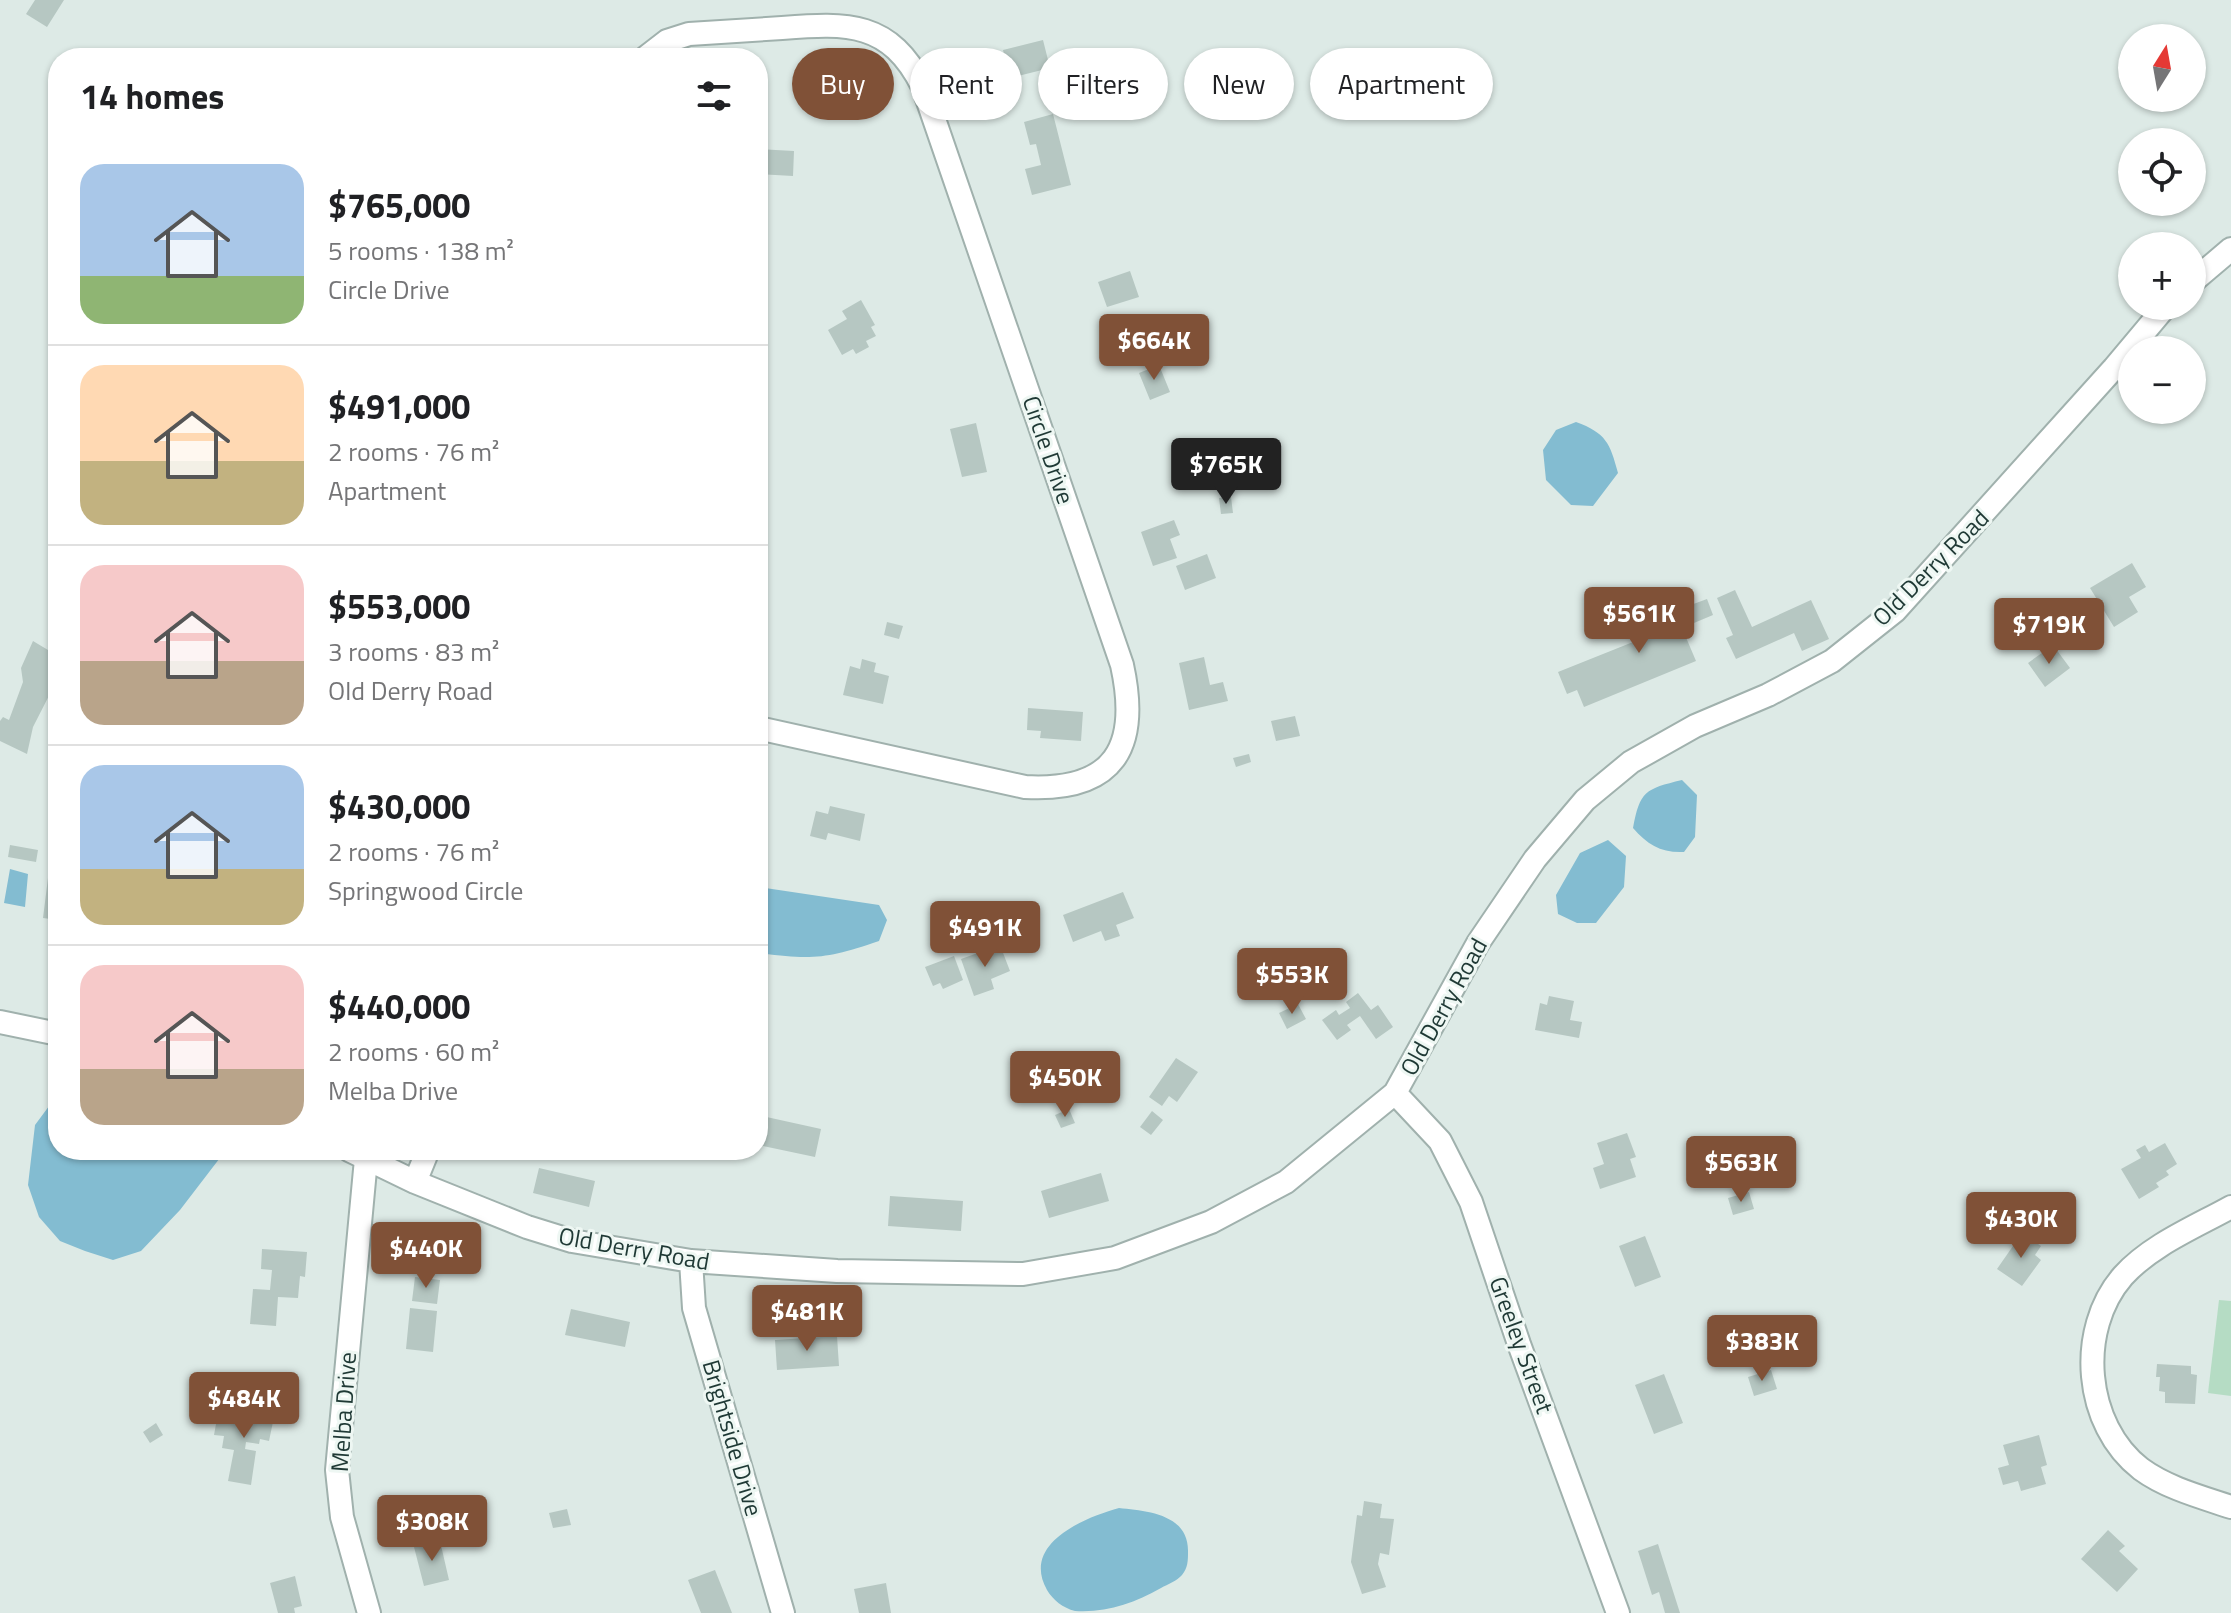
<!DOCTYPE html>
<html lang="en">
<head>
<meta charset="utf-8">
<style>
  body { margin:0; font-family:"Titillium Web",sans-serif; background:#f2f2f2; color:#202124; height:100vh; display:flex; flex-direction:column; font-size:30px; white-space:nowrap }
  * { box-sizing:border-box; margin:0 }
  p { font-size:26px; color:#757577 }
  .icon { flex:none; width:44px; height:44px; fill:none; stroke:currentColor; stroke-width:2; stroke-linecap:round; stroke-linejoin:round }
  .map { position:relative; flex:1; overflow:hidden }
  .panel { position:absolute; left:48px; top:48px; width:720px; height:1112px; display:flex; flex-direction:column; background:#fff; border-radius:32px; box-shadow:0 2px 6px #0004 }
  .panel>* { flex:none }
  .banner { position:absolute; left:792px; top:48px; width:760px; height:72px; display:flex; gap:16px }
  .needle { width:52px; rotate:11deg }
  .fabs { position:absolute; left:2118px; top:24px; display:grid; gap:16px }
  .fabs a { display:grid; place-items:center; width:88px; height:88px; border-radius:50%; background:#fff; box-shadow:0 2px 6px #0004; font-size:40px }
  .price { position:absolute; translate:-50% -68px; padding:0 18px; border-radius:8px; background:#805137; color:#fff; font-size:26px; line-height:52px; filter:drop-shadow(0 2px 4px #0008) }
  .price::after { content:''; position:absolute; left:50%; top:48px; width:24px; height:18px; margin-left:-12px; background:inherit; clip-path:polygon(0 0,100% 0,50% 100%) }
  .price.on { background:#222; color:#fff }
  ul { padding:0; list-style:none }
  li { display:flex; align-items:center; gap:24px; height:200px; padding:0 32px }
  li+li { border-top:2px solid #e0e0e0 }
  li span { display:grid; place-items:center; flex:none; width:224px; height:160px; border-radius:24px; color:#555 }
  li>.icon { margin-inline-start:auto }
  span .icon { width:96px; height:96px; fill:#fffc; stroke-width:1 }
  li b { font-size:34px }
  h2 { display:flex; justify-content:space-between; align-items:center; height:96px; padding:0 32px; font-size:34px }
  .chip { padding:0 28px; border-radius:36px; background:#fff; box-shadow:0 2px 6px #0004; font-size:28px; line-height:72px }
  .chip.on { background:#805137; color:#fff }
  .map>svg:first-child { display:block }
  .green { fill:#b5dcc4 }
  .water { fill:#83bcd1 }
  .building { fill:#b6c7c2 }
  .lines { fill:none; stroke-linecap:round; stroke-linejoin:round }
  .minor-casing { stroke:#a0b1ad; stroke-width:26 }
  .minor { stroke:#fff; stroke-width:22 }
  .labels { text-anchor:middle; stroke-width:6; stroke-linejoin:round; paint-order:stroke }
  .street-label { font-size:24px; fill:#1f3935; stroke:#eef7f3 }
</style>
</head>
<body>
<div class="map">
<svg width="2231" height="1613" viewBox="0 0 2231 1613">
  <rect width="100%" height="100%" fill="#ddeae6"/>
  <path class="green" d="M2219 1300 2231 1301V1396L2208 1393Z"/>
  <path class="water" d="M1576 422C1606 433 1610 443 1618 473L1593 506 1571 505 1546 480 1543 450 1556 430Z
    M1682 780 1697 795 1695 837 1684 852C1661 853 1648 845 1633 828 1640 791 1645 789 1682 780Z
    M1608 840 1626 856 1624 887 1596 923H1577L1558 914 1556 895 1580 853Z
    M10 869 28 874 25 907 4 903Z
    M758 887 879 905 887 920 879 941C827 959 812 960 758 953Z
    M58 1094V1150H226L180 1210 141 1251 113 1260 85 1251 60 1241 39 1217 28 1185 35 1125Z
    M1119 1508C1147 1511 1189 1514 1188 1552 1188 1560 1188 1568 1182 1575 1177 1581 1168 1584 1161 1588 1134 1603 1107 1613 1075 1611 1063 1608 1053 1600 1047 1590 1021 1544 1083 1518 1119 1508Z"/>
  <path class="building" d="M35 0H64L47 27 26 14Z
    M1043 40 1050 68 1010 78 1003 50Z
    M1053 114 1071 185 1032 195 1025 169 1041 165 1036 144 1030 145 1024 122Z
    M758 149 794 151 793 176 758 174Z
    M1130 271 1139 297 1107 307 1098 282Z
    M861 300 875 325 871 327 876 336 866 341 869 347 856 354 853 349 842 355 828 330 847 319 842 311Z
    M1159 365 1170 392 1150 400 1139 373Z
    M976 423 987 472 962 477 950 429Z
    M1200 449 1211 483 1191 490 1180 456Z
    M1231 497 1233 513 1221 514 1219 498Z
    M1174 520 1180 535 1170 539 1177 558 1153 566 1141 532Z
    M1207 554 1216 578 1185 590 1176 566Z
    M2132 563 2146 587 2129 597 2138 612 2114 627 2090 588Z
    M1681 589 1688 606 1707 599 1713 615 1682 628 1696 661 1584 707 1577 690 1567 694 1558 672 1668 628 1657 598Z
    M1735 590 1752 627 1811 600 1829 639 1802 651 1794 633 1736 659 1726 638 1733 635 1717 598Z
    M887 622 903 626 899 639 884 635Z
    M33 641 58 656V678L33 727 27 754 0 741V721L3 717 9 720 23 682 21 668Z
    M758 641 766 642 759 672H758Z
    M2053 645 2070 668 2045 687 2028 663Z
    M1204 657 1210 685 1223 682 1228 701 1189 710 1179 663Z
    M862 659 876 663 874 672 889 676 883 704 843 695 850 666 860 669Z
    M1028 708 1083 712 1081 741 1040 738 1041 731 1027 730Z
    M1295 716 1300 736 1276 741 1271 721Z
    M1249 754 1251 762 1236 767 1233 758Z
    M830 806 865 814 860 841 828 833 826 840 810 836 816 811 828 814Z
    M10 845 38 850 36 862 8 857Z
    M49 870 58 871V920L43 918Z
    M1123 892 1134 918 1116 925 1120 936 1105 941 1101 931 1073 942 1063 915Z
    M1000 945 1010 971 991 979 994 989 974 996 961 959Z
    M954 956 963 980 943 989 940 983 933 986 925 967Z
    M1358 993 1371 1010 1378 1005 1393 1027 1376 1039 1360 1016 1347 1025 1351 1030 1337 1040 1322 1020 1336 1010 1339 1015 1350 1008 1346 1002Z
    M1549 996 1574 1001 1570 1020 1582 1022 1579 1038 1535 1030 1540 1003 1547 1005Z
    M1298 1004 1306 1019 1287 1029 1279 1013Z
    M1176 1058 1198 1072 1177 1102 1169 1096 1162 1106 1149 1097Z
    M1069 1109 1075 1123 1061 1128 1055 1115Z
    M1152 1111 1163 1120 1151 1135 1140 1127Z
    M758 1115 821 1129 815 1157 763 1146 765 1138 758 1136Z
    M1627 1133 1636 1157 1630 1159 1636 1177 1600 1189 1593 1168 1604 1164 1597 1143Z
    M2165 1143 2177 1164 2166 1171 2169 1175 2156 1183 2159 1187 2139 1199 2121 1169 2141 1158 2136 1150 2145 1145 2149 1152Z
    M539 1168 595 1181 589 1207 533 1193Z
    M1101 1173 1109 1201 1049 1218 1041 1191Z
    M1749 1192 1754 1209 1733 1215 1728 1198Z
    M890 1196 963 1201 961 1231 888 1226Z
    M2022 1233 2041 1246 2035 1255 2041 1260 2022 1286 1997 1269Z
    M1645 1236 1661 1277 1635 1287 1619 1246Z
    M262 1249 307 1252 305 1277 300 1276 298 1298 278 1297 276 1326 250 1324 253 1289 270 1290 272 1270 261 1269Z
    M415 1277 440 1280 437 1304 412 1301Z
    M410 1308 437 1311 433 1352 406 1349Z
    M571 1309 630 1322 625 1347 565 1335Z
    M837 1336 839 1366 777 1370 775 1340Z
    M2157 1364 2191 1366V1374L2197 1375 2195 1404 2165 1403V1392L2159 1391 2160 1377H2156Z
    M1771 1370 1777 1389 1754 1396 1748 1377Z
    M1664 1374 1683 1423 1654 1434 1635 1385Z
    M251 1404 265 1407 263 1415 274 1417 269 1441 260 1439 259 1444 246 1442 245 1449 256 1451 251 1485 228 1481 234 1450 222 1448 224 1436 214 1435 218 1413 249 1418Z
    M156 1423 163 1435 150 1443 143 1432Z
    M2039 1435 2047 1465 2041 1467 2046 1484 2021 1491 2018 1481 2003 1485 1998 1468 2009 1465 2003 1445Z
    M1364 1501 1382 1504 1380 1518 1394 1519 1389 1555 1380 1553 1378 1564 1386 1587 1362 1594 1351 1562 1357 1515 1362 1516Z
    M567 1509 571 1525 553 1528 549 1513Z
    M2108 1530 2125 1546 2119 1551 2138 1569 2117 1592 2081 1559Z
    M440 1541 449 1580 424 1586 414 1547Z
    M1658 1544 1680 1613H1665L1659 1592 1652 1595 1638 1551Z
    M715 1570 732 1613H701L688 1580Z
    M295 1576 302 1606 294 1608 295 1613H278L270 1583Z
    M886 1583 891 1613H859L854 1589Z"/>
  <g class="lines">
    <defs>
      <path id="minor" d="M645 58 667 41 689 34C720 32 751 30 782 28 848 23 890 21 923 87L1122 665C1140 747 1115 792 1025 787L758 728
        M2192 282 2231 249
        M0 1022 58 1034
        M1395 1093 1440 1141 1471 1202 1519 1344 1618 1613
        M349 1150 415 1182 527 1227 572 1241 691 1261 837 1271 1023 1274 1115 1258 1211 1222 1286 1182 1395 1093 1478 943 1535 859 1585 800 1631 762 1695 726 1768 695 1832 661 1895 611 2114 368 2166 306
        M366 1159 337 1470 342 1517 369 1613
        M415 1182 428 1150
        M2231 1207C2195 1227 2151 1245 2123 1276 2076 1330 2084 1425 2141 1469 2167 1488 2201 1497 2231 1507
        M691 1261 694 1308 783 1613"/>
    </defs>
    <use href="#minor" class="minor-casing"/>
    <use href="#minor" class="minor"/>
  </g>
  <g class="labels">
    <g class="street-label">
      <text transform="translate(1048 450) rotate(71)" y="8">Circle Drive</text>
      <text transform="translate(1931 568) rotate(-45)" y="8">Old Derry Road</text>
      <text transform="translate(1444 1007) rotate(-61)" y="8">Old Derry Road</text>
      <text transform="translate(634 1249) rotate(10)" y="8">Old Derry Road</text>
      <text transform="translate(1521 1345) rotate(70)" y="8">Greeley Street</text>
      <text transform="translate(344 1412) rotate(-86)" y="8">Melba Drive</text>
      <text transform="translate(732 1438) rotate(74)" y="8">Brightside Drive</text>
    </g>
  </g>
</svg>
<div class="fabs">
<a><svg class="needle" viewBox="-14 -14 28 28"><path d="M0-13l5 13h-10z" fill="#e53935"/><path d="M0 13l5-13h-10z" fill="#757577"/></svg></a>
<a><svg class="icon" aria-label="locate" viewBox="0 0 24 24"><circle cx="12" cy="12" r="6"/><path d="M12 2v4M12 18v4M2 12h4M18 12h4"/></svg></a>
<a>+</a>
<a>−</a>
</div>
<b class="price" style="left:1154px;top:382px">$664K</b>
<b class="price on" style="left:1226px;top:506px">$765K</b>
<b class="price" style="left:1639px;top:655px">$561K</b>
<b class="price" style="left:2049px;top:666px">$719K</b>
<b class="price" style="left:985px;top:969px">$491K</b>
<b class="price" style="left:1292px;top:1016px">$553K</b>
<b class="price" style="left:1065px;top:1119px">$450K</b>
<b class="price" style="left:1741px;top:1204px">$563K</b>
<b class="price" style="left:2021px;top:1260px">$430K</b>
<b class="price" style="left:426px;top:1290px">$440K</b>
<b class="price" style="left:807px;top:1353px">$481K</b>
<b class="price" style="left:1762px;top:1383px">$383K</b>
<b class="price" style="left:244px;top:1440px">$484K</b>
<b class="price" style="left:432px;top:1563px">$308K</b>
<div class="banner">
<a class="chip on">Buy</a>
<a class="chip">Rent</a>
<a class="chip">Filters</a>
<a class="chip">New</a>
<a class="chip">Apartment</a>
</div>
<section class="panel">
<h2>14 homes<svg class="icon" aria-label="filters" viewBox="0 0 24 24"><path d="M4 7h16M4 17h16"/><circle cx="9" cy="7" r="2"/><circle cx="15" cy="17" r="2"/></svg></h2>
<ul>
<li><span style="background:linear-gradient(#a9c7e8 70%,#8fb573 0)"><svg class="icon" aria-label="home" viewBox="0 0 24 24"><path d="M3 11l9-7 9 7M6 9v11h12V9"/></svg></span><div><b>$765,000</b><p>5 rooms · 138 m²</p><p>Circle Drive</p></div></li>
<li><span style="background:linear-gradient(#ffd9b3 60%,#c2b280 0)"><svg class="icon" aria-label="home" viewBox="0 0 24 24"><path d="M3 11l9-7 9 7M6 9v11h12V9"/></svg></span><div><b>$491,000</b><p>2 rooms · 76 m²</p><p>Apartment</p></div></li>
<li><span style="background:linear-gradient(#f6c9c9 60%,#b9a48a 0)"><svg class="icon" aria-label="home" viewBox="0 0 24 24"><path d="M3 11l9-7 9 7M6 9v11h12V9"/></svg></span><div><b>$553,000</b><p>3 rooms · 83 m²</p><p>Old Derry Road</p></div></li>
<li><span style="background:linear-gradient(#a9c7e8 65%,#c2b280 0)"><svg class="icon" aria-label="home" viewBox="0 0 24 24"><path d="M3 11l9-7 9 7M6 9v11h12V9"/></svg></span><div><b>$430,000</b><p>2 rooms · 76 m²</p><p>Springwood Circle</p></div></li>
<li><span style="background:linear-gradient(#f6c9c9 65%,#b9a48a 0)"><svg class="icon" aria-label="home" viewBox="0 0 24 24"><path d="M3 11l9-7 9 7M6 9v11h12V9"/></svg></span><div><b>$440,000</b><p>2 rooms · 60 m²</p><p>Melba Drive</p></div></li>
</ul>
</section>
</div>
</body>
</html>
